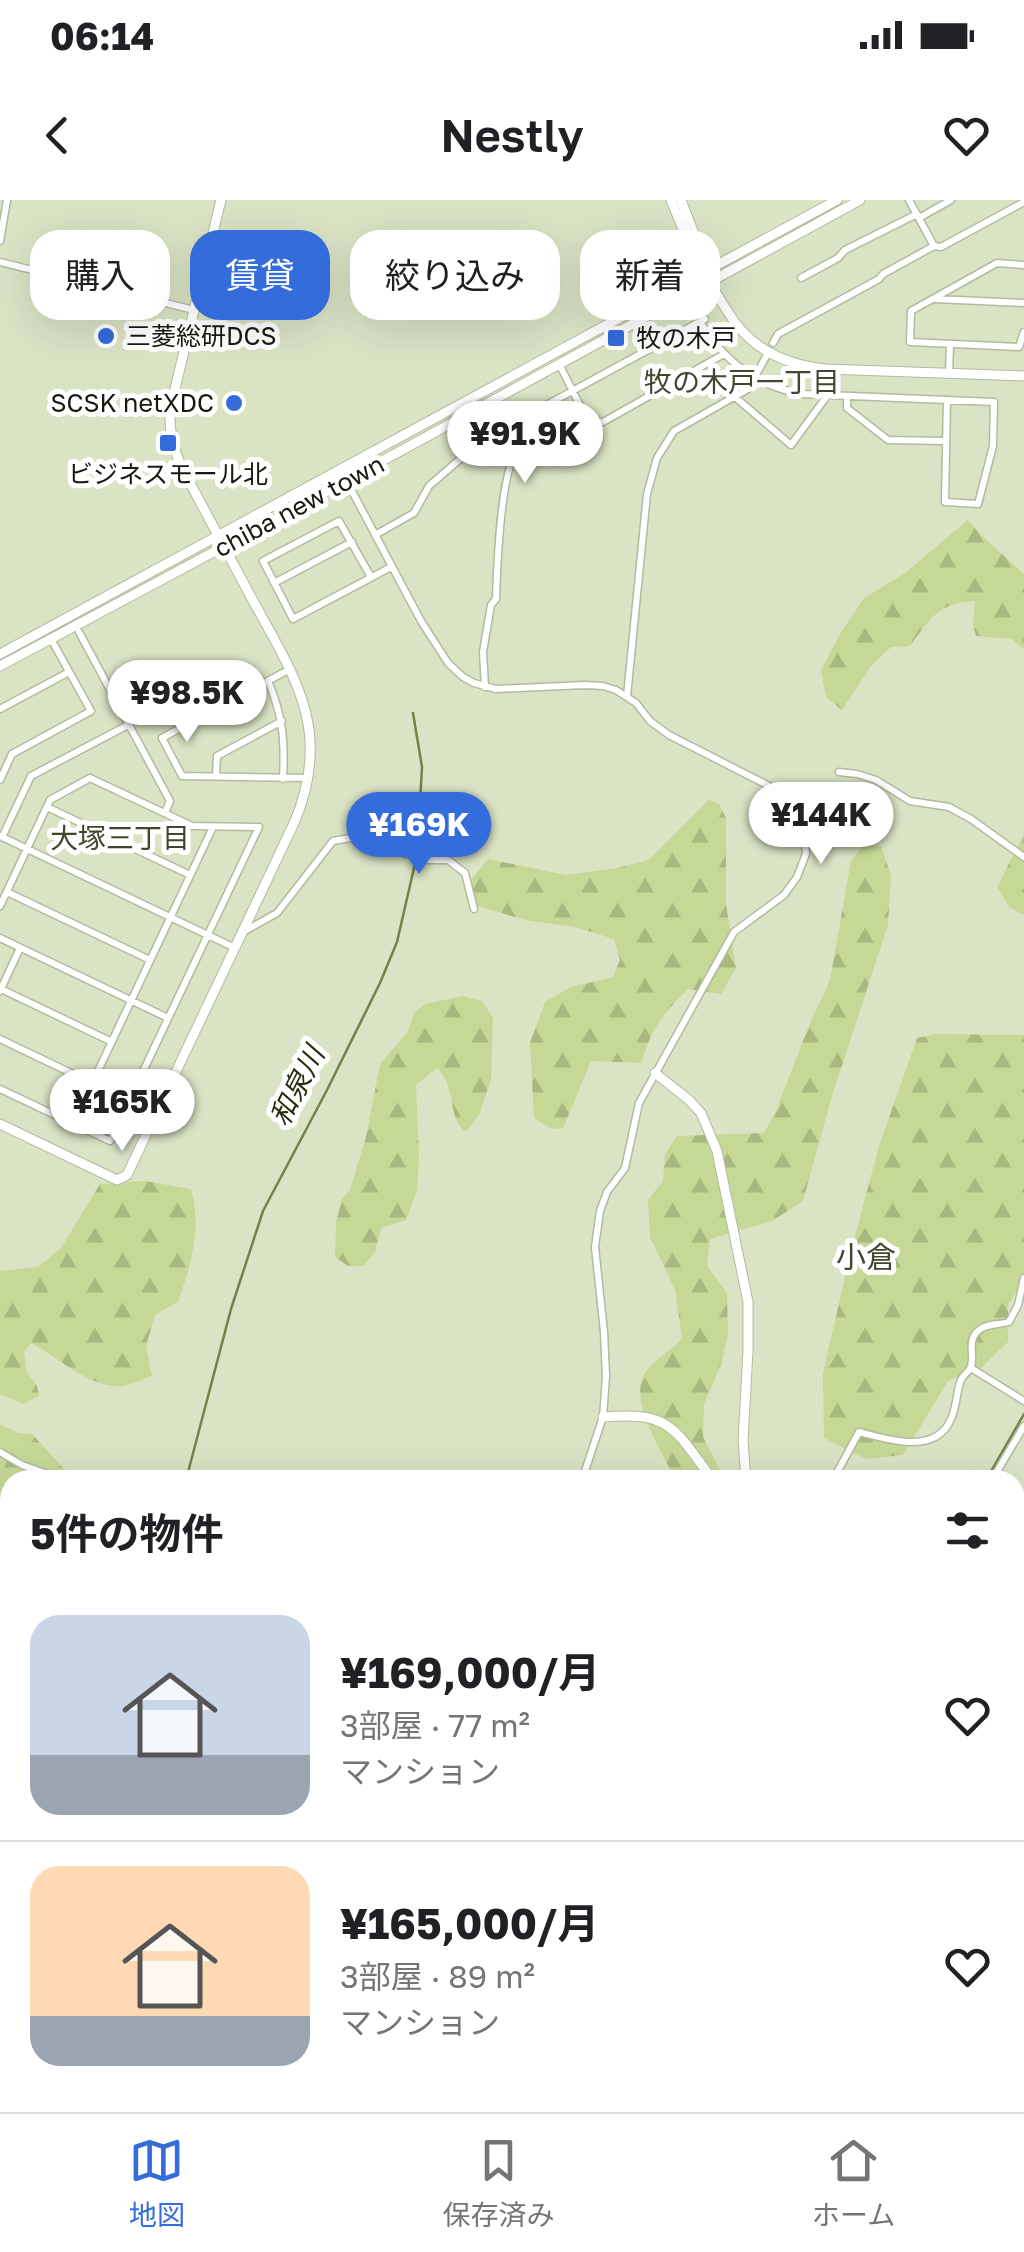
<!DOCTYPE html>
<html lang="ja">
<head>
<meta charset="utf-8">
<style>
  body { margin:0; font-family:"Golos Text","Noto Sans JP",sans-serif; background:#f2f2f2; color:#202124; height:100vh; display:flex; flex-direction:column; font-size:38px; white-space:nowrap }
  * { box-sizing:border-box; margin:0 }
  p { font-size:32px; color:#757577 }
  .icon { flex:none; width:55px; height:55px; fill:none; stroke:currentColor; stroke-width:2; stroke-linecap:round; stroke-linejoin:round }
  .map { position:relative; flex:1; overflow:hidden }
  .panel { position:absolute; left:0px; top:1270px; width:1025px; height:642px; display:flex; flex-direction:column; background:#fff; border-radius:30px 30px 0 0; box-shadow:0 10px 40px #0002 }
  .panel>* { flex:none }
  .banner { position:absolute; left:30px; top:30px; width:965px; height:90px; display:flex; gap:20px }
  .price { position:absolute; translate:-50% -85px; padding:0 22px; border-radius:35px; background:#fff; color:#222; font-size:32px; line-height:65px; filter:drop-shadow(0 2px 5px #0008) }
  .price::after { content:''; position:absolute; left:50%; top:60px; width:30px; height:22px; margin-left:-15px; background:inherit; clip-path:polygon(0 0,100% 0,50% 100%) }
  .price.on { background:#346cdb; color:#fff }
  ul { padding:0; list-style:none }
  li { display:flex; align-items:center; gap:30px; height:250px; padding:0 30px }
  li+li { border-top:2px solid #e0e0e0 }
  li span { display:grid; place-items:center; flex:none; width:280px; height:200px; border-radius:30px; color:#555 }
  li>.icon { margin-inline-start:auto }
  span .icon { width:120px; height:120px; fill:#fffc; stroke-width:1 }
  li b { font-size:42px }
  h2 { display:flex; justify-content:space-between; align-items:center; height:120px; padding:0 30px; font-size:42px }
  .pill { padding:0 35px; border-radius:30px; background:#fff; box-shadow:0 10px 40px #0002; font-size:35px; line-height:90px }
  .pill.on { background:#346cdb; color:#fff }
  .status { display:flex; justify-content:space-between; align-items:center; height:70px; padding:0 50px; background:#fff; direction:ltr }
  .status svg { height:28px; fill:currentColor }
  header { display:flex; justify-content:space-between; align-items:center; height:130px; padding:0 30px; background:#fff; font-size:45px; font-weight:600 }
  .dock { display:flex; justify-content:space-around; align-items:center; height:140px; border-top:2px solid #e0e0e0; background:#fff; font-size:28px; color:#757577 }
  .dock a { display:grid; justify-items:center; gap:5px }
  .dock .on { color:#346cdb }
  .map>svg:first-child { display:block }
  .forest { fill:url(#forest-firs) }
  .park { fill:url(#park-dots) }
  .pitch { fill:#c5d896 }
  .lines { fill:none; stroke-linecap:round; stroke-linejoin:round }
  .stream { stroke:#738249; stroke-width:2.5 }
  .river { stroke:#9baf62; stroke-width:14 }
  .street-casing { stroke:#b2bb9e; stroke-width:9 }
  .secondary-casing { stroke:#b2bb9e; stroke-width:11 }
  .street { stroke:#fff; stroke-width:6 }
  .secondary { stroke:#fff; stroke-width:9 }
  .poi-dot { fill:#346cdb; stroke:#fff; stroke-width:4 }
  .labels { text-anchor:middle; stroke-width:10; stroke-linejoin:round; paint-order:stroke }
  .poi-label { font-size:25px; fill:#15190e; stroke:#fff; text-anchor:start }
  .street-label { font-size:25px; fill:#15190e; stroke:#fff }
  .neighbourhood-label { font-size:28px; fill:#40472d; stroke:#fff }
  .water-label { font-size:28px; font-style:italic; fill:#252d0b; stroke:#fff }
  .quarter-label { font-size:30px; fill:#40472d; stroke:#fff }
</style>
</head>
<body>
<div class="status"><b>06:14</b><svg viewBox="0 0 49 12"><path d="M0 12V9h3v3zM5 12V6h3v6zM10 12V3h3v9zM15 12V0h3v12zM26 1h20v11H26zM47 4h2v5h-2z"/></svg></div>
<header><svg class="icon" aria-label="back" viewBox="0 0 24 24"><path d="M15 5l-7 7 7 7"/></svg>Nestly<svg class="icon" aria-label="heart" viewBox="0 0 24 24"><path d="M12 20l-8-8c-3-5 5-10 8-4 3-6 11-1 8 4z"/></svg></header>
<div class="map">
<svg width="1024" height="1912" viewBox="0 0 1024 1912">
  <defs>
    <pattern id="forest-firs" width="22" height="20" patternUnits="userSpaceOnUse" patternTransform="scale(2.5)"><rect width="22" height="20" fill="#c5d896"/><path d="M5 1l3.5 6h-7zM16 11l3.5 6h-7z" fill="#a8b980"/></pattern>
    <pattern id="park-dots" width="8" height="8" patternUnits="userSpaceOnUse" patternTransform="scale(2.5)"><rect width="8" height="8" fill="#c5d896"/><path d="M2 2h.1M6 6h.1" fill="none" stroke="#a8b980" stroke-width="1.8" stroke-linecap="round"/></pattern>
  </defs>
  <rect width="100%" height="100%" fill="#dae3c4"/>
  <path class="forest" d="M968 320 980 334 1024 374V449L1012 439 976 436 973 425 975 401C939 402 930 419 910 446L891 447 871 466 842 510 826 497 821 470 840 434 864 398 905 373Z
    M709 600 719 604 726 618V704L736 768 721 794 688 789C661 816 653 826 641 863L591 861 563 928 552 929 534 918 530 843 545 802 571 787 613 777 620 760 614 739 575 727 525 720 474 705 471 680 488 659 566 675 617 668 649 660Z
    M1024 634V715L1010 708 997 687Z
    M864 645 881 646 891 675 888 725 831 899 803 1001 772 1021 710 1039 707 1066 727 1093 728 1134 721 1165 704 1204 703 1237 725 1280H676C663 1254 625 1196 647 1170 657 1157 672 1151 682 1138L675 1090 650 1036 648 1000 663 981 665 954 677 936 764 933 775 913 808 828 830 780 851 661Z
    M463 796 482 801 493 818 491 880 479 915 466 932C445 915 459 890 437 868L416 885 419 960 417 990 406 1020 381 1028 375 1052 363 1066H348L335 1057 336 1023 342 999 350 990 366 937 380 864 407 833 415 812 425 804Z
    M936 834 1024 835V1079L1008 1105V1142L981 1168 948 1181 903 1255 866 1259 824 1238 823 1173 851 1051 879 946 917 838Z
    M145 981 191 989C202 1027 191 1065 178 1102L155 1115 146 1146 152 1176C142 1179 130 1186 120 1186 87 1187 59 1157 31 1143L24 1152 27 1173 37 1186 39 1196 23 1204 0 1194V1071L38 1067 61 1048 100 984Z
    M0 1224 18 1233 32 1234 74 1280H10V1448L0 1445Z
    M1024 1336V1507L1015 1509V1351Z
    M152 1903V1902L291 1903 288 1912H152Z"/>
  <path class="park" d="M1024 1827V1912H674L686 1902H1015V1828Z"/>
  <path class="pitch" d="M1015 1890 1022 1900 1024 1912H881L879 1903 1015 1902Z
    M845 1902 855 1912H721L729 1903Z"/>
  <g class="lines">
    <path class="stream" d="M186 1280 231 1109 263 1011 327 890 380 783 397 742 417 655 422 567 413 513
      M986 1280 1024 1214
      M0 1535 10 1540
      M1015 1613 1024 1611"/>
    <path class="river" d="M496 1902 513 1912
      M617 1912 623 1902"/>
    <defs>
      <path id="street" d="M909 0 934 46
        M919 18 951 0
        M0 41 7 0
        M0 62 194 110
        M1024 65 997 63 911 111 910 142 1019 147 1024 132
        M801 78 838 58 845 50 917 14
        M935 99 1024 103
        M700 122C724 161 758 187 803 194L994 202 993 246 978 304 945 302 947 200
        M773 143 778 134 879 79 883 74 934 46 941 47 1024 2
        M949 173 950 144
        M847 196V208L888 240 946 241
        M735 197 791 245 827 196
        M590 220 603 222 724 154
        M345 278 421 421 448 463 463 477 474 483 496 489 585 485 603 486 616 490 636 503 650 521 669 535 781 592 800 615 804 629 806 654 797 677 784 695 734 732 639 903 625 968 607 992 600 1011 595 1047 604 1132 606 1176 603 1217 582 1280
        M375 335 414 313 429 286 482 240 705 119
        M371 377 339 321 263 361 293 419 391 367
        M274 383 352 342
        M79 432 170 601 165 613
        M290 469 162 538 182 576 307 578
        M268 481C283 516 285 541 283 579
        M485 487 483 452 491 405 496 399C497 371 500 261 521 246 537 236 566 241 583 243L590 220 586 217 559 164
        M627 496 647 294 657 258 674 231 748 189 768 153
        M0 509 69 472
        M839 572 857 574 876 580 910 601 949 607 971 619 1024 657
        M216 576 217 556 282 521
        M0 580 12 554 91 511 51 439
        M47 607 190 675
        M4 633 31 576 128 525
        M0 636 235 748
        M7 692 150 760
        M0 706 50 600 90 578 192 626 259 627 110 941 0 889
        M243 732 277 713 333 641 350 638 427 660H448L465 673 474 709
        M0 738 168 818
        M1 789 112 842
        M0 791 20 748
        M0 839 92 883
        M73 924 213 627
        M971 1168 1024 1201
        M0 1252 22 1265 65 1280
        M833 1280 859 1232C889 1240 936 1255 951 1219 957 1206 956 1192 961 1180 963 1175 969 1172 971 1167 975 1154 966 1141 979 1130 987 1123 999 1125 1009 1122L1018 1105 1024 1078
        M992 1280 1024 1226
        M1015 1389 1024 1378
        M0 1633 10 1638
        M0 1670 7 1675
        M0 1677 10 1681
        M1015 1684 1024 1681
        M1015 1825 1024 1823
        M0 1888 10 1877
        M631 1902 647 1912
        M0 1911 1 1912
        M298 1912 305 1902
        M664 1912 678 1902"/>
      <path id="secondary" d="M671 0 701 73C713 85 719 99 728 112 750 149 785 165 826 169L1024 176
        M681 0 709 72
        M0 454 837 0
        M0 466 296 308 860 0
        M655 873 689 900 701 913 717 951 748 1102V1151L743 1241 746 1280
        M0 924 117 980 127 975 295 621C333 529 294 476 251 397 228 354 205 311 182 268 173 248 169 231 170 209L221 0
        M603 1217C672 1211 674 1229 713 1280
        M1015 1577 1024 1592"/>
    </defs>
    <use href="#street" class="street-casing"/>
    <use href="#secondary" class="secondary-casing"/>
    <use href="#street" class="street"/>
    <use href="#secondary" class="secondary"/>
  </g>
  <g class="poi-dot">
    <circle cx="106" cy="136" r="10"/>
    <rect x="606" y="128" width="20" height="20" rx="5"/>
    <circle cx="234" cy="203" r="10"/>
    <rect x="158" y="233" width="20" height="20" rx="5"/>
  </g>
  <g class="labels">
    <g class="poi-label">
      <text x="126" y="145">三菱総研DCS</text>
      <text x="636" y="147">牧の木戸</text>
      <text x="214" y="212" text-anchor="end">SCSK netXDC</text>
      <text x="168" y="283" text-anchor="middle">ビジネスモール北</text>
    </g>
    <g class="street-label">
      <text transform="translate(299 306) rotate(-28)" y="9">chiba new town</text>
    </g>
    <g class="neighbourhood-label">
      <text x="742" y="192">牧の木戸一丁目</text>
      <text x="120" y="648">大塚三丁目</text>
    </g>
    <g class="water-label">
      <text transform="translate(297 886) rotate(-63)" y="10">和泉川</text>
    </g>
    <g class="quarter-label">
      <text x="866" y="1068">小倉</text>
    </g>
  </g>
</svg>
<b class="price" style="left:525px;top:286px">¥91.9K</b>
<b class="price" style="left:187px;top:545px">¥98.5K</b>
<b class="price" style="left:821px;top:667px">¥144K</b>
<b class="price on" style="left:419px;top:677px">¥169K</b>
<b class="price" style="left:122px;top:954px">¥165K</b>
<div class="banner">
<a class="pill">購入</a>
<a class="pill on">賃貸</a>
<a class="pill">絞り込み</a>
<a class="pill">新着</a>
</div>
<section class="panel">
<h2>5件の物件<svg class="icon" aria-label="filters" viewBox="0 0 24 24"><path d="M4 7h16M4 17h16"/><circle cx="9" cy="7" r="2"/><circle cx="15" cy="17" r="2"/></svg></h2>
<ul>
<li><span style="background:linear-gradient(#c9d6e8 70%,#9aa5b1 0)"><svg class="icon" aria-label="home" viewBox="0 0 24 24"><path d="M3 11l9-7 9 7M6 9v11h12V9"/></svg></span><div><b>¥169,000/月</b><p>3部屋 · 77 m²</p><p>マンション</p></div><svg class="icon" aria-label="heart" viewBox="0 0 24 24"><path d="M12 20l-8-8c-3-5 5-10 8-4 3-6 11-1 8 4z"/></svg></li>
<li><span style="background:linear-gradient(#ffd9b3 75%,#9aa5b1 0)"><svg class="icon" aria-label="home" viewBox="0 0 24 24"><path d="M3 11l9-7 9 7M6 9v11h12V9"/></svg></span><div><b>¥165,000/月</b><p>3部屋 · 89 m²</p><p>マンション</p></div><svg class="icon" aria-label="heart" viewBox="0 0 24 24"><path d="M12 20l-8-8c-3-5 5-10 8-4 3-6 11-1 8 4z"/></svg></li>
</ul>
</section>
</div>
<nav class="dock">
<a class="on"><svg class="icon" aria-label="map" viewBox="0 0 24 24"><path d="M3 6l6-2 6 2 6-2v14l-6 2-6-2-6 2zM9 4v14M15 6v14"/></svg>地図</a>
<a><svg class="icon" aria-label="saved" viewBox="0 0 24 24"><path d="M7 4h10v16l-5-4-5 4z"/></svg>保存済み</a>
<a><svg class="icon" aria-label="home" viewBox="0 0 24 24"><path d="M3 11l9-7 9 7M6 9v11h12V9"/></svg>ホーム</a>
</nav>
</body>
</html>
